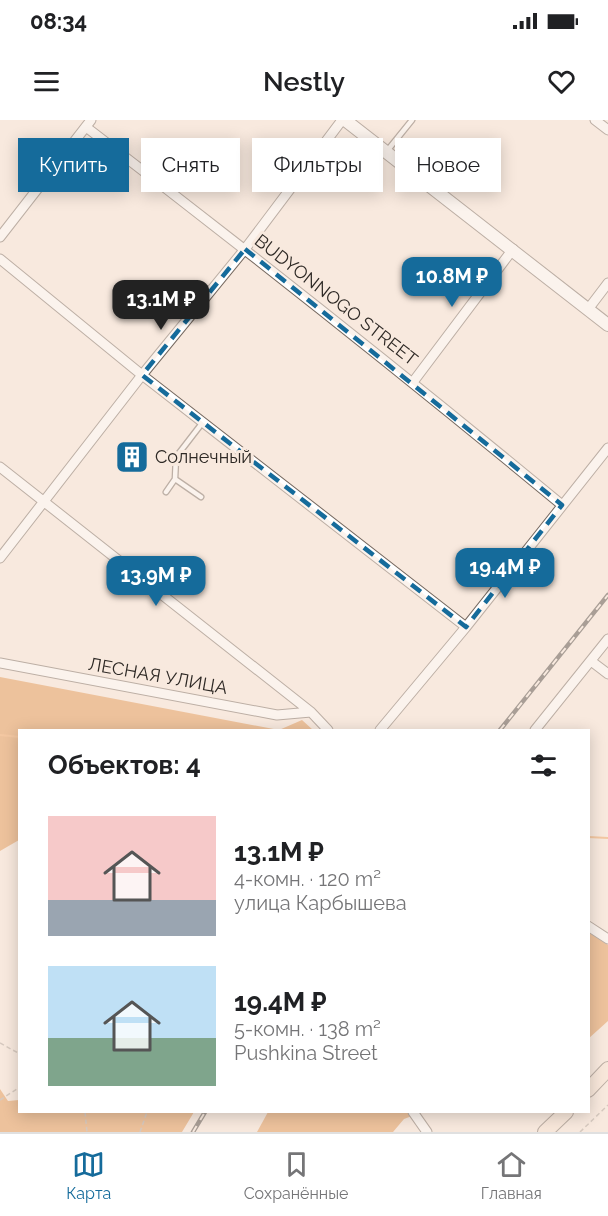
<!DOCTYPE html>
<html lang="ru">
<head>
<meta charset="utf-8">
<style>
  body { margin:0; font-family:Raleway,sans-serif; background:#f6f6f6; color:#202124; height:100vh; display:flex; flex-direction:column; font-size:22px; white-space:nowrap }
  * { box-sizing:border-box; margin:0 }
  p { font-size:20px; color:#757577 }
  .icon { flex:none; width:33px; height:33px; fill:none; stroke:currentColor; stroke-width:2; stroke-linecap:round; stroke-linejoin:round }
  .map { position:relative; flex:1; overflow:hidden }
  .sheet { position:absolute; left:18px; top:609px; width:572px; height:384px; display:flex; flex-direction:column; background:#fff; border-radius:0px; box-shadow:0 3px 15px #0003 }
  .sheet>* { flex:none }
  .top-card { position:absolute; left:18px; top:18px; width:573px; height:54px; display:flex; gap:12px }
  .price { position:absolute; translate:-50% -51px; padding:0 14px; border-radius:12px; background:#156b9b; color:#fff; font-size:20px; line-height:39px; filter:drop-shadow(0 2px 3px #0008) }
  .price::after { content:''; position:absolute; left:50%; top:36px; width:18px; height:14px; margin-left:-9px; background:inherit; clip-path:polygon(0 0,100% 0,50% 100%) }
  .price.selected { background:#222; color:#fff }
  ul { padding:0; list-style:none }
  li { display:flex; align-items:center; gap:18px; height:150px; padding:0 30px }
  li span { display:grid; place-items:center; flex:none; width:168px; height:120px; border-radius:0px; color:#555 }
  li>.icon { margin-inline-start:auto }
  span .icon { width:72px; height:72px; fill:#fffc; stroke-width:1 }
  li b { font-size:26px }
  h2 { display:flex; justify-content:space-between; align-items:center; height:72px; padding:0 30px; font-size:26px }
  .pill { padding:0 21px; border-radius:0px; background:#fff; box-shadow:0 3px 15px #0003; font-size:21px; line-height:54px }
  .pill.selected { background:#156b9b; color:#fff }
  .status { display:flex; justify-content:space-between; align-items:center; height:42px; padding:0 30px; background:#fff; direction:ltr }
  .status svg { height:16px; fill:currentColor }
  header { display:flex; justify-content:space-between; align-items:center; height:78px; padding:0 30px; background:#fff; font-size:27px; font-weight:600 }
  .tabs { display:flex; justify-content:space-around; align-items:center; height:84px; border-top:2px solid #e0e0e0; background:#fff; font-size:16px; color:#757577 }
  .tabs a { display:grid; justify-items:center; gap:3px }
  .tabs .selected { color:#156b9b }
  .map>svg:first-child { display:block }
  .forest { fill:#e1934d }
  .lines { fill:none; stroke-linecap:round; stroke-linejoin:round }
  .stream { stroke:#efa05a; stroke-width:2 }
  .service-casing { stroke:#75685f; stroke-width:7 }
  .minor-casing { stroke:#75685f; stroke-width:11 }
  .tertiary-casing { stroke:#75685f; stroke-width:14 }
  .secondary-casing { stroke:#75685f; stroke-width:16 }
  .path { stroke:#aea39a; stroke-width:1.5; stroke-dasharray:4.5 3; stroke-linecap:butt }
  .service { stroke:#fff; stroke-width:4.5 }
  .minor { stroke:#fff; stroke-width:9 }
  .tertiary { stroke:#fff; stroke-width:12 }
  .secondary { stroke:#f9e5d5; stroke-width:14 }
  .rail-casing { stroke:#49433e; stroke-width:4.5 }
  .rail { stroke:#f8e9de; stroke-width:2; stroke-dasharray:7; stroke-linecap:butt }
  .marked { fill:none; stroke:#156b9b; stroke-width:4.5; stroke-dasharray:12 8; stroke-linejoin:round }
  .labels { text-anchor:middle; stroke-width:6; stroke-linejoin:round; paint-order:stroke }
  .street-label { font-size:18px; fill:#2e2925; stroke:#f8e9de }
  .poi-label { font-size:18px; fill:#2e2925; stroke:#f8e9de; text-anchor:start }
</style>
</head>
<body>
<div class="status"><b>08:34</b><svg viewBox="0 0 49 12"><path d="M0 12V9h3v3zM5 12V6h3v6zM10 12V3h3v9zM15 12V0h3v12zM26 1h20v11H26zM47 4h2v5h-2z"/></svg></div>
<header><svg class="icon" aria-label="menu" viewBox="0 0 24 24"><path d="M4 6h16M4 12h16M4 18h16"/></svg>Nestly<svg class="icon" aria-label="heart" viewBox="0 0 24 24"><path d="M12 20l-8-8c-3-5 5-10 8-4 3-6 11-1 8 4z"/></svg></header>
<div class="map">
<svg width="608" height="1012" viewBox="0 0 608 1012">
  <rect width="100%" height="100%" fill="#f8e9de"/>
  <path class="forest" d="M0 557 279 610 302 600 313 610H20L19 720 0 731Z
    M588 812 608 825V901L588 919Z
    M0 969 8 981 19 980 20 992H194L182 1012H0Z
    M268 992H411L412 996 404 999 393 1012H257Z"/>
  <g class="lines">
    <path class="stream" d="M0 615 20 617
      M588 717 608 718"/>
    <defs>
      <path id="service" d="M387 31 412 0
        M166 372 175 359
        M201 377 175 359 176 337 203 302"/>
      <path id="minor" d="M595 0 608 10
        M86 7C247 130 406 256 562 385
        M0 117 91 0
        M0 139 142 255 466 507
        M589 188 608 163
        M413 262 513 129
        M0 347 311 592 328 610
        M0 438 142 255 245 129 342 0
        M591 541 608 554
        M0 543 277 595 311 592
        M380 610 466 507 608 328
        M535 610 608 519
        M588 806 608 819
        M413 992 427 1012"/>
      <path id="tertiary" d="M345 0 608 205"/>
      <path id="secondary" d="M588 970 608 949
        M545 1012 566 992"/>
    </defs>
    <use href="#service" class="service-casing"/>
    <use href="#minor" class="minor-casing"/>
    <use href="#tertiary" class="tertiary-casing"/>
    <use href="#secondary" class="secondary-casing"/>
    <path class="path" d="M0 923 20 934
      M0 980 20 967
      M85 992 87 1012
      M140 1012 147 992
      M580 1012 608 985"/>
    <use href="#service" class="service"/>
    <use href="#minor" class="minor"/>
    <use href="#tertiary" class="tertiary"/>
    <use href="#secondary" class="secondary"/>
    <defs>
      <path id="rail" d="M500 610 608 475
        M193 1012 205 992"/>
    </defs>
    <use href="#rail" class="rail-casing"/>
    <use href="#rail" class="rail"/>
  </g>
  <path d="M0 0H608V1012H0ZM245 129 562 385 466 507 142 255Z" fill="#f8e9de" fill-opacity=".55" fill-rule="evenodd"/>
  <path class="marked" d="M245 129 562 385 466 507 142 255Z"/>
  <defs>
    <symbol id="building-square" viewBox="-11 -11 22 22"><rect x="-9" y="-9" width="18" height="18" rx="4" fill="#156b9b" stroke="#f8e9de"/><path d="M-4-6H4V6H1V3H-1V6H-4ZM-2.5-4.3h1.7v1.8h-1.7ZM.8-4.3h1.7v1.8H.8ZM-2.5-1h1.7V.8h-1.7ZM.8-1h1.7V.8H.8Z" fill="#fff"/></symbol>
  </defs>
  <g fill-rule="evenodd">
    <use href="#building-square" x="113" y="318" width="38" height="38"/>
  </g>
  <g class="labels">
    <g class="street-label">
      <text transform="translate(336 180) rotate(38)" y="6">BUDYONNOGO STREET</text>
      <text transform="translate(158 556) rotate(10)" y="6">ЛЕСНАЯ УЛИЦА</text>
    </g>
    <g class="poi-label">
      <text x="155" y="343">Солнечный</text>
    </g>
  </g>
</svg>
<b class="price" style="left:452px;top:188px">10.8M ₽</b>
<b class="price selected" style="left:161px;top:211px">13.1M ₽</b>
<b class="price" style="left:505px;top:479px">19.4M ₽</b>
<b class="price" style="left:156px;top:487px">13.9M ₽</b>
<div class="top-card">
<a class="pill selected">Купить</a>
<a class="pill">Снять</a>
<a class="pill">Фильтры</a>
<a class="pill">Новое</a>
</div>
<section class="sheet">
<h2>Объектов: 4<svg class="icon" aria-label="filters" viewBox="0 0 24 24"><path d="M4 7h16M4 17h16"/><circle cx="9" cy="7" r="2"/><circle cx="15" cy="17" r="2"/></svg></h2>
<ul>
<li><span style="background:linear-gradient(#f6c9c9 70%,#9aa5b1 0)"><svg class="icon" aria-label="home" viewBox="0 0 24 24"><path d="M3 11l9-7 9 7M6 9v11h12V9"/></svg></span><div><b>13.1M ₽</b><p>4-комн. · 120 m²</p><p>улица Карбышева</p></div></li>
<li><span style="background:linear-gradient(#bfe0f5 60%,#7fa58c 0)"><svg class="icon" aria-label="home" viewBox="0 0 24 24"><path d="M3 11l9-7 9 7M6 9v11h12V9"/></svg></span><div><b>19.4M ₽</b><p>5-комн. · 138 m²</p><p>Pushkina Street</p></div></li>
</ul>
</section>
</div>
<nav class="tabs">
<a class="selected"><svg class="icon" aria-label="map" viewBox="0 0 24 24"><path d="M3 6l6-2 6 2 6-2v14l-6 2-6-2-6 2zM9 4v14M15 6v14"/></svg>Карта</a>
<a><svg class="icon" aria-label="saved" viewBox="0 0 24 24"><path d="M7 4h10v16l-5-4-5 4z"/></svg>Сохранённые</a>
<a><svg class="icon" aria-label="home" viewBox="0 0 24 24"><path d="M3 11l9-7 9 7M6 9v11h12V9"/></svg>Главная</a>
</nav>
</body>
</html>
